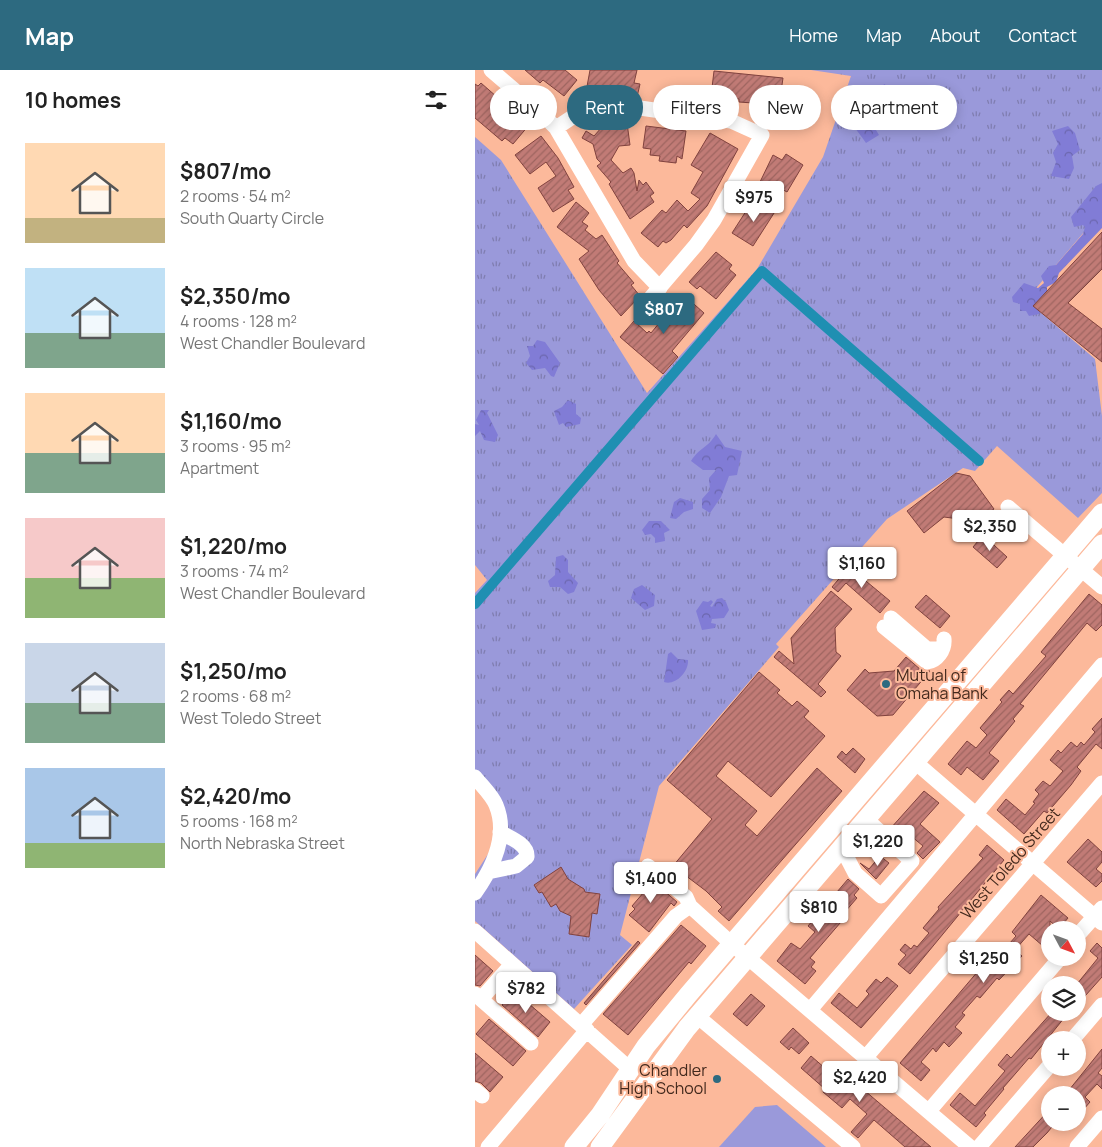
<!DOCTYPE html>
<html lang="en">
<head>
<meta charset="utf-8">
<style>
  body { margin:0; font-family:Manrope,sans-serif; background:#f2f2f2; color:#222; height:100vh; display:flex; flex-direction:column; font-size:19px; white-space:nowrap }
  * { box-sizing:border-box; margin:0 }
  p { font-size:16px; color:#767676 }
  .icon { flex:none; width:28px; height:28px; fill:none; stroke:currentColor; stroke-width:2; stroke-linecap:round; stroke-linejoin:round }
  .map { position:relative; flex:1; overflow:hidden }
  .side { display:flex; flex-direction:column; background:#fff; width:475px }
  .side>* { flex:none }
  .banner { position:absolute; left:15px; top:15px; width:475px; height:45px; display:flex; gap:10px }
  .needle { width:32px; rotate:131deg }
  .fabs { position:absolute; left:566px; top:851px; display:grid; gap:10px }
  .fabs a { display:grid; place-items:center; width:45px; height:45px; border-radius:50%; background:#fff; box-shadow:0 2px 12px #0003; font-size:25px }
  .price { position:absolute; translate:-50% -42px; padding:0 11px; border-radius:5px; background:#fff; color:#222; font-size:16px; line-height:32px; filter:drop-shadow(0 1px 2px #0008) }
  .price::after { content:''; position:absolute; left:50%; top:30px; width:15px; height:11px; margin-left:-8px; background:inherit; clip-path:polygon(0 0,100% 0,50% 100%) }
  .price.selected { background:#2d6a80; color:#fff }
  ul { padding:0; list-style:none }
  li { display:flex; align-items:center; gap:15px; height:125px; padding:0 25px }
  li span { display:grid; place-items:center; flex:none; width:140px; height:100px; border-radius:0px; color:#555 }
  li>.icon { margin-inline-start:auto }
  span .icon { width:60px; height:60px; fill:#fffc; stroke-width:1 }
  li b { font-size:21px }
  h2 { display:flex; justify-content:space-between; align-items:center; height:60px; padding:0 25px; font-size:21px }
  .pill { padding:0 18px; border-radius:22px; background:#fff; box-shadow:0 2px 12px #0003; font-size:18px; line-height:45px }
  .pill.selected { background:#2d6a80; color:#fff }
  header { display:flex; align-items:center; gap:30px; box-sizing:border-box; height:70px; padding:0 25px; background:#2d6a80; color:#fff }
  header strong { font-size:24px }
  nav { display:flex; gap:28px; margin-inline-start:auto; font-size:18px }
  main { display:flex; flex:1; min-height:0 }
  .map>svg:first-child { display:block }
  .grass { fill:url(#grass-tufts) }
  .forest { fill:url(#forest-crowns) }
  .pitch { fill:#9a99da }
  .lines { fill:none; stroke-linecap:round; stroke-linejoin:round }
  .canal { stroke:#1f8fb2; stroke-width:10 }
  .building { fill:url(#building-hatch); stroke:#81423e }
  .minor { stroke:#fff; stroke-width:15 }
  .major { stroke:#fff; stroke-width:19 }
  .poi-dot { fill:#2d6a80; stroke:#fcb99b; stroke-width:2 }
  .labels { text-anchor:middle; stroke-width:4; stroke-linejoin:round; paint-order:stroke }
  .poi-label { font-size:16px; fill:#43291d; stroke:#fcb99b; text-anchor:start }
  .street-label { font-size:16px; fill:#43291d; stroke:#fcb99b }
</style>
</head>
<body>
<header>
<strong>Map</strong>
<nav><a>Home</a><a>Map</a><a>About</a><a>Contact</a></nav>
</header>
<main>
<section class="side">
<h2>10 homes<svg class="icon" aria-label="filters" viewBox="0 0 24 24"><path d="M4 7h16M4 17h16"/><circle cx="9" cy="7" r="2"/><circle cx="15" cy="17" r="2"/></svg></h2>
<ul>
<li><span style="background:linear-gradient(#ffd9b3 75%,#c2b280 0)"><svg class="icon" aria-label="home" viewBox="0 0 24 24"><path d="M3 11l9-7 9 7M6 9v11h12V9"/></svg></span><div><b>$807/mo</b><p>2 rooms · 54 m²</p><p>South Quarty Circle</p></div></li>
<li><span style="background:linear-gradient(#bfe0f5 65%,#7fa58c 0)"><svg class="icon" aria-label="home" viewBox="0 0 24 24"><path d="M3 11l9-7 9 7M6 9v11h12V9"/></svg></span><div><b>$2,350/mo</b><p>4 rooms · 128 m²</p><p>West Chandler Boulevard</p></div></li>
<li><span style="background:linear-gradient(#ffd9b3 60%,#7fa58c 0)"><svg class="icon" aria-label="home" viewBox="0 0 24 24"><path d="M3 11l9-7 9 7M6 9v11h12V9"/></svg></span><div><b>$1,160/mo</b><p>3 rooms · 95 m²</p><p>Apartment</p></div></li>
<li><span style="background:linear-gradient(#f6c9c9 60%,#8fb573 0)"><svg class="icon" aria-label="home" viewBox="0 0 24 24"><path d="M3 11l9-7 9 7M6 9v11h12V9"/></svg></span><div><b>$1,220/mo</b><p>3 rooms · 74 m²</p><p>West Chandler Boulevard</p></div></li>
<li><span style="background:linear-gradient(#c9d6e8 60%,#7fa58c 0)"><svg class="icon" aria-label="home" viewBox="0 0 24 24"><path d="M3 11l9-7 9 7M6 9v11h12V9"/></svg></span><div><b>$1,250/mo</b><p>2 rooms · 68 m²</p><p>West Toledo Street</p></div></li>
<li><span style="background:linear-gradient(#a9c7e8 75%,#8fb573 0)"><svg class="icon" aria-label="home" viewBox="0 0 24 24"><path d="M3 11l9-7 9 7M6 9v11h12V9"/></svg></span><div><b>$2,420/mo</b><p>5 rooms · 168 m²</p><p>North Nebraska Street</p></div></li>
</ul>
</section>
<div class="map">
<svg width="627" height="1077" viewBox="0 0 627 1077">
  <defs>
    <pattern id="grass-tufts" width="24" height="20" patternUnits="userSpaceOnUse" patternTransform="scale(1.25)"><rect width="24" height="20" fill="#9a99da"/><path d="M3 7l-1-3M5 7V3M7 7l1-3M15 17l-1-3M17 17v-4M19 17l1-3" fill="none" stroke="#7f7db0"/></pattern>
    <pattern id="forest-crowns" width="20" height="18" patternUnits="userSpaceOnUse" patternTransform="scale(1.25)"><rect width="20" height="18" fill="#817cd6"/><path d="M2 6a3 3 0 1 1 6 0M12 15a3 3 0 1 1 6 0" fill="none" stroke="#6b66ad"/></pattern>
    <pattern id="building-hatch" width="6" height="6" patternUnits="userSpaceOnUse" patternTransform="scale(1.25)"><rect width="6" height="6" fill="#c17b76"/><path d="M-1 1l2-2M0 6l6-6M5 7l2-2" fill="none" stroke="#9e6560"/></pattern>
  </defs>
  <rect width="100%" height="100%" fill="#fcb99b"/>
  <path class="grass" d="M336 0H627V141L551 230 620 289 627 346V423L603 448 522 376 500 401 488 398 412 449 301 574 304 577 184 716 145 865 157 875 99 939 0 851V804L17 778 25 755 0 707V523L12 510 0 495V67L26 90 172 323 282 199 348 87 376 6Z"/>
  <path class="forest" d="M410 14 413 25 399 36 395 50 404 65 391 73C377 52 362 43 381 19L392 23Z
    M593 56 600 63 605 80 597 86 599 98 594 109 576 106 581 92 578 83 583 74 577 61Z
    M627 113V158L584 203 581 212 572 217V227L564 244 554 246 551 241H545V234L538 232 537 227 549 213 563 218 569 213 566 206 574 196 581 195 608 164 610 157 608 155 599 157 596 147 621 116Z
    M62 270 70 272 85 293 79 307 76 306 70 298 57 300 51 293 55 286 52 276H58Z
    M93 330 101 334V344L106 348 105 354 91 357 88 353 84 355 79 341 87 337Z
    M6 340H14L12 343 23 365 20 372 9 370 5 361 0 366V354L4 355 1 350Z
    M241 364 250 377 267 381 262 405 254 406 246 427 235 443 227 438V429L235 420 234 408 241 400H228L216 391C225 377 233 378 241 364Z
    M205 428 218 432V439L209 442 201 449 195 448 199 432Z
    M174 451H186L195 460 189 463 190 471 180 473V468L176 464 170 465 167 460Z
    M88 485 93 490V502L103 513 99 522 93 524 85 517H75L73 511 80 505 81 487Z
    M167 515 180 525 179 536 170 540 156 528 159 519Z
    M247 528 251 532 254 540 249 548 237 549 236 553 241 554 240 558 227 560 221 541 228 531 233 532 236 530 238 532 235 536 237 537 242 529Z
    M196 582 203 589 213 590C214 602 200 616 189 612L193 584Z"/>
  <path class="pitch" d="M302 1035 351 1077H244L280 1037Z"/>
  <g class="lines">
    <path class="canal" d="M0 534 287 201 504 391"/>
  </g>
  <path class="building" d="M50 0H90L102 10 89 26 68 10 65 13Z
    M115 0H162L159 13 165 14 162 27 121 20 120 24 111 22Z
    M239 1 308 8 306 22H301L300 28 290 27 289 39 277 37 278 33 264 32V29L236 26Z
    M6 13 54 55 38 74 30 68 27 71 0 48V14L3 16Z
    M152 53 155 75 144 76 136 90 148 103 156 98 159 103 162 121 164 110 168 115 171 112 179 123 175 126 179 132 155 149 134 114 136 112 122 96 126 93 122 89 118 74 107 68 111 61 119 66 127 57Z
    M171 56 211 61 207 89 202 86 201 93 184 91 185 86 175 85 176 79 168 78Z
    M235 63 263 79 232 136 212 158 209 155 196 170 191 173 188 171 183 177 166 163 187 140 191 143 202 130 213 141 225 129 216 123 228 102 216 95Z
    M66 66 83 88 99 117 93 120 99 129 78 142 63 118 81 106 71 92 55 104 40 85Z
    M311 84 328 95 312 122 305 118 302 123 285 112 298 85 307 90Z
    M285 130 301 140 278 176 257 163 275 135 280 138Z
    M101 132 114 143 107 152 113 156 110 160 121 169 127 165 144 191 142 193 159 213 156 215 165 226 146 246 124 220 104 189 114 181 82 157Z
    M627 162V199L593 233 627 259V292L558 236Z
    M241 182 257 195 254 199 261 205 241 229 225 216 222 219 214 212Z
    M211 227 229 243 197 281 203 287 188 304 145 267 159 251 172 263 174 261 176 263 203 230 206 233Z
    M481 403 495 406 519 439 496 455 492 450 469 447 449 463 432 441Z
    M508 465 532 487 522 498 498 477Z
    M374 497 415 531 405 543 371 513 363 522 357 517Z
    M356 521 377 539 360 558 361 582 366 586 343 614 351 622 346 627 299 587 304 581 319 594 316 568Z
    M614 524 627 535V555L621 561 612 553 545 634 549 636 538 649 540 651 514 683 524 691 508 710 492 697 486 705 473 694 492 671 501 678 512 665 505 658 527 632 525 630 534 620 538 624 571 586 566 582Z
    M451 525 475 546 465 558 440 537Z
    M431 587 446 600 455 601 418 645 402 646 372 620 390 599 394 603 419 601Z
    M284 602 305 620 302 623 317 636 322 631 334 641 329 647 350 666 296 727 253 691 241 706 282 741 270 755 282 766 342 698 367 721 254 851 243 841 247 837 231 821 198 796 237 749 192 710Z
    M627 648V679L621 674 602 697 606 701 596 715 572 743 569 741 549 764 522 740 531 729 550 745 560 733 558 732 564 724 560 720 568 711 575 716 588 701 575 690 583 680 586 683 596 672 602 677 606 672 609 675 620 662 617 659Z
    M378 678 390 689 380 703 362 687 367 681 371 685Z
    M449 721 464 733 445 754 465 772 448 789 442 783 448 776 436 766 431 773 415 759Z
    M613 769 627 782V792L621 799 627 804V811L621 817 592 792Z
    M512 775 529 790 435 904 423 894 431 885 425 880 430 874 436 879 439 875 442 877 454 863 448 858 464 839 463 837 508 788 504 785Z
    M405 786 414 793 401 809 385 793 394 799Z
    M86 797 93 809 109 819 110 822 125 824 122 844 117 843 114 867 94 864 96 846 85 841 81 834 76 837 67 822 64 823 59 815Z
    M166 801 202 832 199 836 196 833 174 862 154 845 160 839 157 836 169 822 164 817 169 810 163 805Z
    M373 809 384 819 379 825 382 828 369 843 372 845 335 888 340 892 336 897 341 901 330 914 302 891 316 873 325 879 340 862 333 856Z
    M566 825 593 848 584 859 575 851V882L554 864 540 880 547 886 524 910 522 908 505 928 502 926 487 943 490 945 480 957 487 963 474 977 469 972 461 982 458 978 446 992 455 1000 446 1011 425 993 504 900 509 904 522 890 517 885 524 878 528 881 541 866 537 862Z
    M206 855 231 876 216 894 214 892 153 965 128 944Z
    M163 871 165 873 111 935 109 933Z
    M622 873 627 878V907L602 935V914L623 888 615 881Z
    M0 885 18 901 5 916 0 915Z
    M412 907 423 916 386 958 356 933 364 923 382 938 394 924 391 921 401 909 406 913Z
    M39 921 75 952 63 967 27 935Z
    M276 924 290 936 272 956 258 944Z
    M577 942H594L556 989 554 988 528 1018 529 1019 509 1043 511 1045 501 1057 475 1035 485 1023 500 1036 530 1001 523 995 532 984 536 988Z
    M14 949 51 981 38 996 1 964Z
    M318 958 334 973 324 984 316 977 314 980 305 972Z
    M627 979V998L623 1003 627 1006V1019L622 1014 610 1027 615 1032 608 1040 602 1036V1025H590Z
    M0 983 28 1007 15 1022 6 1013 0 1011Z
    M336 986 351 999 356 992 456 1077H430L399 1050 383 1068 376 1062 392 1044 375 1029 367 1038 348 1022 350 1019 326 998Z
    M575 1039V1052H581L572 1063 558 1077H540Z"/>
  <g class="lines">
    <path class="minor" d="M16 0 65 42 81 58 159 191 185 218
      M81 58 96 48 116 39 165 38 256 51 287 65 239 150 221 175 167 238
      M533 437 627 517
      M416 548 452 579H461
      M409 557 452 592C462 591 470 580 469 569
      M439 691 627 853
      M0 707C7 716 17 725 21 735 34 766 17 799 0 823
      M390 748 414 770
      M366 776 380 803 406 826 437 791 421 777
      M173 796 211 827 215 836 257 874 495 1077
      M13 802 41 796 52 787C53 774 35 768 25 762
      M0 861 156 1000
      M602 866 627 838
      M0 924 56 973
      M6 929 37 894
      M335 940 627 595
      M222 946 378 1077
      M106 955 201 846 215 836
      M597 970 627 935
      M391 987 627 713
      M0 1020 7 1026
      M454 1041 585 888
      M13 1077 112 960
      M504 1077 575 995
      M602 1077 627 1048"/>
    <path class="major" d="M99 1077 125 1045 171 976 213 925 627 443
      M125 1077 212 958 627 474"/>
  </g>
  <g class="poi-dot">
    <circle cx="411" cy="614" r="5"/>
    <circle cx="242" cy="1009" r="5"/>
  </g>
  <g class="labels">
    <g class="poi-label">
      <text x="421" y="611">Mutual of<tspan x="421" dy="18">Omaha Bank</tspan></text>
      <text x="232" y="1006" text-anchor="end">Chandler<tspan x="232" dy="18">High School</tspan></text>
    </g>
    <g class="street-label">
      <text transform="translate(535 793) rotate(-49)" y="6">West Toledo Street</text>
    </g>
  </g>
</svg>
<div class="fabs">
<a><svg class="needle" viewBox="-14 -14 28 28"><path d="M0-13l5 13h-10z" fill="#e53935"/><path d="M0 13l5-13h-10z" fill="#767676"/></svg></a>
<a><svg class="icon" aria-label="layers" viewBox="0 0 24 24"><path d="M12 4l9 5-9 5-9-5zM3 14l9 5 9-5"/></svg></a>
<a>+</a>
<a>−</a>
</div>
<b class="price" style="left:279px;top:153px">$975</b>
<b class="price selected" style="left:189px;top:265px">$807</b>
<b class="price" style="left:515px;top:482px">$2,350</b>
<b class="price" style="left:387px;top:519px">$1,160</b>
<b class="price" style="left:403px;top:797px">$1,220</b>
<b class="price" style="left:176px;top:834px">$1,400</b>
<b class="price" style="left:344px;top:863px">$810</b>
<b class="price" style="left:509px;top:914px">$1,250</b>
<b class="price" style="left:51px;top:944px">$782</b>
<b class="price" style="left:385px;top:1033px">$2,420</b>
<div class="banner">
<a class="pill">Buy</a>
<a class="pill selected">Rent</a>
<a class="pill">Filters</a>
<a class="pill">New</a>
<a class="pill">Apartment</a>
</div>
</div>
</main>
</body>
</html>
